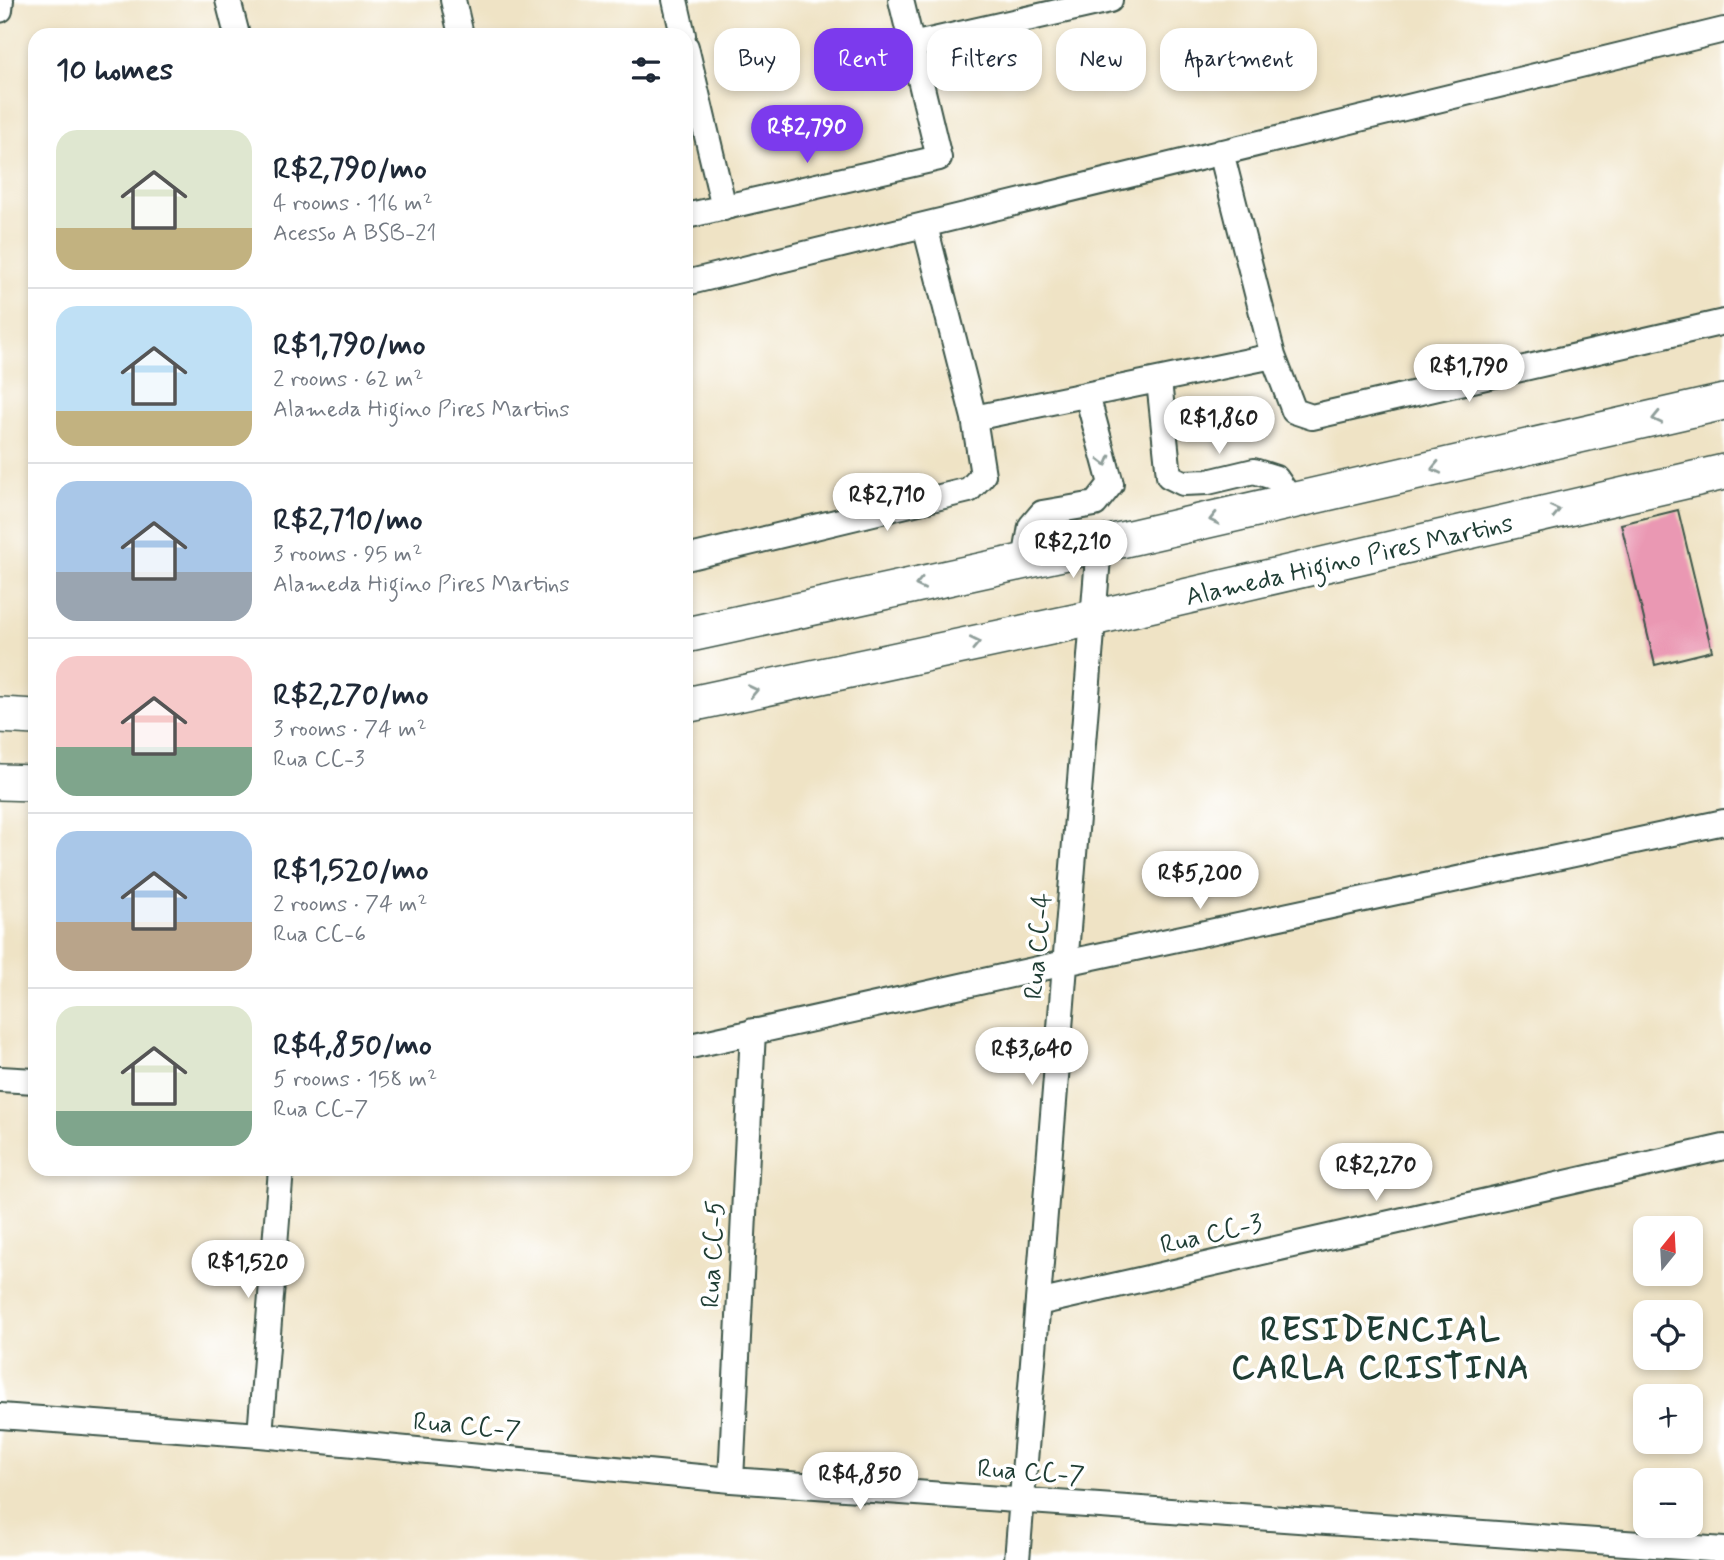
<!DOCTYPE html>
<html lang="en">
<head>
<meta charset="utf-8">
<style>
  body { margin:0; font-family:Mynerve,sans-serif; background:#f2f2f3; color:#1f2937; height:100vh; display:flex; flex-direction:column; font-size:26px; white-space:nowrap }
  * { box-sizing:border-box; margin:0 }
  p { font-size:23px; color:#747a83 }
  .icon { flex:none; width:38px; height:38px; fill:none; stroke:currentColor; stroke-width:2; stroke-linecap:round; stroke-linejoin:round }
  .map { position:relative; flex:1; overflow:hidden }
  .side { position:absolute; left:28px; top:28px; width:665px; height:1148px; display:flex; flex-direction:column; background:#fff; border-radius:21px; box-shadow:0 4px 10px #0003 }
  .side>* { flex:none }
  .top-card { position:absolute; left:714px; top:28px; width:665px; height:63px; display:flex; gap:14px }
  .needle { width:46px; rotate:18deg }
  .tools { position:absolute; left:1633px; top:1216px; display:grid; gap:14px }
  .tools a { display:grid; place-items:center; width:70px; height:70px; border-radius:14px; background:#fff; box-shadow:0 4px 10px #0003; font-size:35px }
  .price { position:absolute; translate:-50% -60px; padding:0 16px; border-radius:24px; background:#fff; color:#222; font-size:23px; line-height:46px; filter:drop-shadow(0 2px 4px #0008) }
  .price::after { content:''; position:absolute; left:50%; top:42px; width:21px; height:16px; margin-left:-10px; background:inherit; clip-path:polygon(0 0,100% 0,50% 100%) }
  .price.on { background:#7c3aed; color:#fff }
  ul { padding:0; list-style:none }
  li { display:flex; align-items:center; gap:21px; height:175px; padding:0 28px }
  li+li { border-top:2px solid #e0e1e3 }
  li span { display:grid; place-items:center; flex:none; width:196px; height:140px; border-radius:21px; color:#555 }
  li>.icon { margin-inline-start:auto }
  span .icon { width:84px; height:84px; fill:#fffc; stroke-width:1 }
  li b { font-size:30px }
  h2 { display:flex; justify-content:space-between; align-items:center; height:84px; padding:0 28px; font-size:30px }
  .tag { padding:0 24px; border-radius:21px; background:#fff; box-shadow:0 4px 10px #0003; font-size:24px; line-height:63px }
  .tag.on { background:#7c3aed; color:#fff }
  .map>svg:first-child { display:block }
  .building { fill:#ea98b3 }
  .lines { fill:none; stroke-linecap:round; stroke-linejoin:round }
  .street-casing { stroke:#3e564a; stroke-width:28 }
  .secondary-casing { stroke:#3e564a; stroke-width:38 }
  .street { stroke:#fff; stroke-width:24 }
  .secondary { stroke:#fff; stroke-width:35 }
  .oneway { stroke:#8f9e9a }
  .labels { text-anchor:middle; stroke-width:7; stroke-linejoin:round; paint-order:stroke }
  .street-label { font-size:26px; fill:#1f3d34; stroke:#fff }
  .district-label { font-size:33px; font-weight:bold; letter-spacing:2px; fill:#1f3d34; stroke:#fff }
</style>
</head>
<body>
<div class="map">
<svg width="1724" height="1560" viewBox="0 0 1724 1560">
  <rect width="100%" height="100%" fill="#fff"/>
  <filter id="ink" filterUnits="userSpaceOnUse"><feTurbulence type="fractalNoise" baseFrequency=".0143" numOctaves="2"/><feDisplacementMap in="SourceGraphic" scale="14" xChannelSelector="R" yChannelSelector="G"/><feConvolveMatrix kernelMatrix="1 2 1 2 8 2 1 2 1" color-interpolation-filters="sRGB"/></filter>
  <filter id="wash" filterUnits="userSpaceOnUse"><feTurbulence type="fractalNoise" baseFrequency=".00686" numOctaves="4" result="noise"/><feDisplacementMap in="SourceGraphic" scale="28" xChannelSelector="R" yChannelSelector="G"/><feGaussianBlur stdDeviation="1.57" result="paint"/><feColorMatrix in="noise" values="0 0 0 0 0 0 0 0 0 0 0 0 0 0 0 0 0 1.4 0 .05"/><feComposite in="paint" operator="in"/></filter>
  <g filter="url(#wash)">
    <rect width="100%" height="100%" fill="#efe3c5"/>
    <g id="blocks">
      <path class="building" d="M1678 510 1712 651 1655 665 1621 524Z"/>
    </g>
  </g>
  <g filter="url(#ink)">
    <use href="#blocks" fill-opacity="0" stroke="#3e564a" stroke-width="2"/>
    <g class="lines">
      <defs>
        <path id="street" d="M228 0 237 35
          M453 0 461 35
          M675 0 683 35
          M0 10 1 0
          M912 45 1110 0
          M686 47 724 208
          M686 216 939 158 901 0
          M925 226 974 418 1273 356 1221 152
          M686 283 1724 30
          M1273 356 1294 411 1312 417 1724 322
          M1159 381 1169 476 1183 483 1208 482 1254 471 1276 478 1292 501
          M686 558 969 490 983 475 974 418
          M1025 561 1031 526 1042 513 1095 504 1111 484 1087 395
          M686 1047 1065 963 1724 822
          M0 1079 35 1081
          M1038 1303 1724 1147
          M0 1416 260 1435 731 1480 1724 1550
          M260 1435 281 1169
          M731 1480 753 1031
          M1017 1560 1099 545"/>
        <path id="secondary" d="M686 635 1099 545 1724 402
          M686 705 1093 618 1724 472
          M0 715 35 717
          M0 782 35 783"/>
      </defs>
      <use href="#street" class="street-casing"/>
      <use href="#secondary" class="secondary-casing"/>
      <use href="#street" class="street"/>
      <use href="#secondary" class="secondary"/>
    </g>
    <defs><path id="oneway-chevron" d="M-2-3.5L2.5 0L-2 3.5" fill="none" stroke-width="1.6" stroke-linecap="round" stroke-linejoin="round" transform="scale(1.75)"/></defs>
    <g class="oneway">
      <use href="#oneway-chevron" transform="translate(1657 418) rotate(167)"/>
      <use href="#oneway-chevron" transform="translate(1105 461) rotate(75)"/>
      <use href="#oneway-chevron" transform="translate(1436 468) rotate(167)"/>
      <use href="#oneway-chevron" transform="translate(1555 511) rotate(-13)"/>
      <use href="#oneway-chevron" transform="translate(1214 519) rotate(167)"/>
      <use href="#oneway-chevron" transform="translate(920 584) rotate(168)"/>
      <use href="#oneway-chevron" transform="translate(975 643) rotate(-12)"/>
      <use href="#oneway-chevron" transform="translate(753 691) rotate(-12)"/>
    </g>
  </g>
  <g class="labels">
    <g class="street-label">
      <text transform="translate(1349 559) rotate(-13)" y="9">Alameda Higino Pires Martins</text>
      <text transform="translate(1037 946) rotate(-85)" y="9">Rua CC-4</text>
      <text transform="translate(1211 1233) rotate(-13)" y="9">Rua CC-3</text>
      <text transform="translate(712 1254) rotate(-87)" y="9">Rua CC-5</text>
      <text transform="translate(467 1425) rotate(5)" y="9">Rua CC-7</text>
      <text transform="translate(1031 1471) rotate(4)" y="9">Rua CC-7</text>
    </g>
    <g class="district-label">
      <text x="1381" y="1340">RESIDENCIAL<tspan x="1381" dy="38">CARLA CRISTINA</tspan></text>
    </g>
  </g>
</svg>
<div class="tools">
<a><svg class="needle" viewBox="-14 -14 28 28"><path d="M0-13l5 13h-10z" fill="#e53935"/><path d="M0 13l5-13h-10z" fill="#747a83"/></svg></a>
<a><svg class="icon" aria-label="locate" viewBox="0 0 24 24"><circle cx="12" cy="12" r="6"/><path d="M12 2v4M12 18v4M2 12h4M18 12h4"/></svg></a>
<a>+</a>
<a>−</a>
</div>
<b class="price on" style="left:807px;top:165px">R$2,790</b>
<b class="price" style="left:1469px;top:404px">R$1,790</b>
<b class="price" style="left:1219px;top:456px">R$1,860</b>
<b class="price" style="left:887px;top:533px">R$2,710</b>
<b class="price" style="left:1073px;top:580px">R$2,210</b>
<b class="price" style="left:1200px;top:911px">R$5,200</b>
<b class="price" style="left:1032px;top:1087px">R$3,640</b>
<b class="price" style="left:1376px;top:1203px">R$2,270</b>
<b class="price" style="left:248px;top:1300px">R$1,520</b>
<b class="price" style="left:860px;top:1512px">R$4,850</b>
<div class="top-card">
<a class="tag">Buy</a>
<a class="tag on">Rent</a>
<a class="tag">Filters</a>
<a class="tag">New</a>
<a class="tag">Apartment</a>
</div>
<section class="side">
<h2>10 homes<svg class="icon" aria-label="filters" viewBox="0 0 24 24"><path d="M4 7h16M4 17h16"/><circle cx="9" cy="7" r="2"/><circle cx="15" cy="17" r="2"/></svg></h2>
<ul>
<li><span style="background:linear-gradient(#dfe7d0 70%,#c2b280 0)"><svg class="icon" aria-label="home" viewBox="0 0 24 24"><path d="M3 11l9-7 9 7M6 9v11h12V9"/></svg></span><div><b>R$2,790/mo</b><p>4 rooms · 116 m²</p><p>Acesso A BSB-21</p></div></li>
<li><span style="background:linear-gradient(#bfe0f5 75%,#c2b280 0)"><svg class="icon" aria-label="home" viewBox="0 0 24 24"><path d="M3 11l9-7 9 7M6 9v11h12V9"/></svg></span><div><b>R$1,790/mo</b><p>2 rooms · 62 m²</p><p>Alameda Higino Pires Martins</p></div></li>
<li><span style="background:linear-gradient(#a9c7e8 65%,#9aa5b1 0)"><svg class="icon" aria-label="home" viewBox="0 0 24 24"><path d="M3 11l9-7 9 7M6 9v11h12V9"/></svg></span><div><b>R$2,710/mo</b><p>3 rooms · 95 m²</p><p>Alameda Higino Pires Martins</p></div></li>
<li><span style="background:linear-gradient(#f6c9c9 65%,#7fa58c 0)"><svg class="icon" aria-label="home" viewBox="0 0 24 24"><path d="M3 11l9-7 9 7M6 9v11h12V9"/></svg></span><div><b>R$2,270/mo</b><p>3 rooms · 74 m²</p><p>Rua CC-3</p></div></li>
<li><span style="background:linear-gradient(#a9c7e8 65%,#b9a48a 0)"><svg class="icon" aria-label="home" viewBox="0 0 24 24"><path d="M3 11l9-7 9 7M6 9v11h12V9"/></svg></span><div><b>R$1,520/mo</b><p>2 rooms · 74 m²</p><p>Rua CC-6</p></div></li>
<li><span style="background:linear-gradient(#dfe7d0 75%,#7fa58c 0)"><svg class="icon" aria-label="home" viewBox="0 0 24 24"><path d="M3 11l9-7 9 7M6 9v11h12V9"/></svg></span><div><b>R$4,850/mo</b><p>5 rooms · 158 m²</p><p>Rua CC-7</p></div></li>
</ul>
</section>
</div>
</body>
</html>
